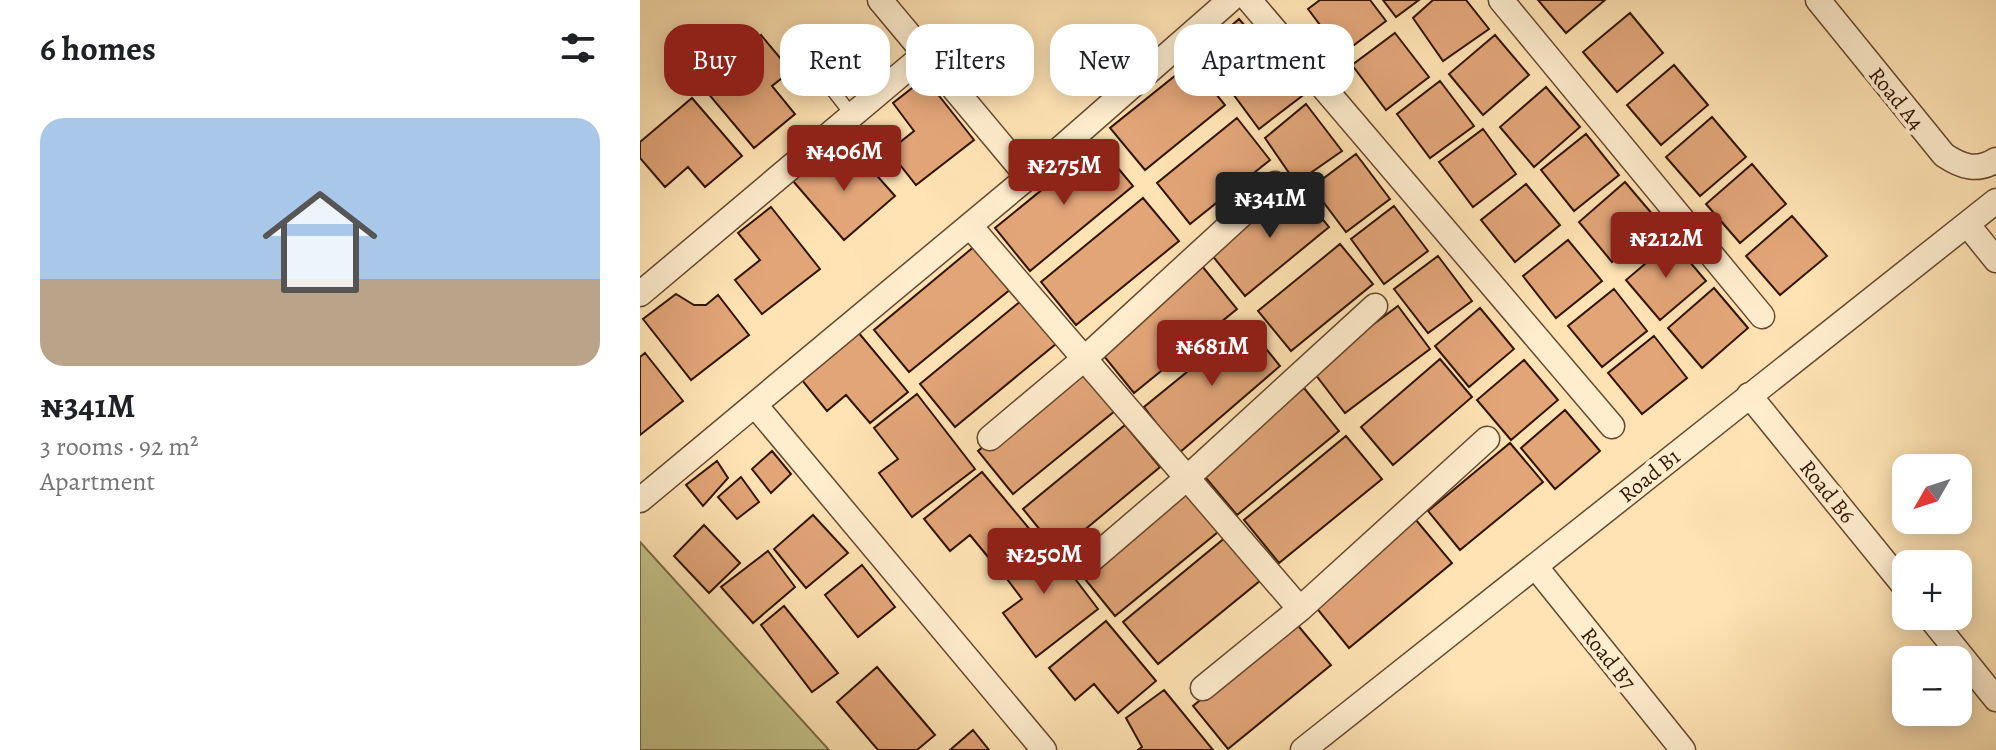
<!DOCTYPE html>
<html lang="en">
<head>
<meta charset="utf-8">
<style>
  body { margin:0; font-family:Alegreya,serif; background:#f6f6f6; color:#202124; height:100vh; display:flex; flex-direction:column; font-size:30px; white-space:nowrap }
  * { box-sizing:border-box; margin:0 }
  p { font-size:26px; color:#757577 }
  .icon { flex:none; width:44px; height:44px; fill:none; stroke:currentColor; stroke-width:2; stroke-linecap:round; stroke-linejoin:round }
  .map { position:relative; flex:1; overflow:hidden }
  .sheet { display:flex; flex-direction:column; background:#fff; width:640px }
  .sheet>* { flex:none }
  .guide { position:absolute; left:24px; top:24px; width:760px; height:72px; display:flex; gap:16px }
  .needle { width:52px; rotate:231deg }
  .controls { position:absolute; left:1252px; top:454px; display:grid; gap:16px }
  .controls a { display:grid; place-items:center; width:80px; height:80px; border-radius:16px; background:#fff; box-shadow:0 4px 20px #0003; font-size:40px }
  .price { position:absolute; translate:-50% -68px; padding:0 18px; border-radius:8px; background:#8f2418; color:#fff; font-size:26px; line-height:52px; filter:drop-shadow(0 2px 4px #0008) }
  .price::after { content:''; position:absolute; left:50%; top:48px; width:24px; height:18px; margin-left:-12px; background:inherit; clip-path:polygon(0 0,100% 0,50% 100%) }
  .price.active { background:#222; color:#fff }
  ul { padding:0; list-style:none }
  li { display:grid; align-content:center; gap:16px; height:424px; padding:0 40px }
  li+li { border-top:2px solid #e0e0e0 }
  li span { display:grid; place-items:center; height:248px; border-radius:24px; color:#555 }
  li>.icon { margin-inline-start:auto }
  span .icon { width:144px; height:144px; fill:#fffc; stroke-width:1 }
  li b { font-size:34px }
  h2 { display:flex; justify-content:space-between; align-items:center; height:96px; padding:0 40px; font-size:34px }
  .pill { padding:0 28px; border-radius:24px; background:#fff; box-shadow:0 4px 20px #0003; font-size:28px; line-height:72px }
  .pill.active { background:#8f2418; color:#fff }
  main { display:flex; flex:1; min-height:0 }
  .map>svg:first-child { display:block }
  .green { fill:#c4c38a; stroke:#7b6c46; stroke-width:2 }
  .building { fill:#e2a578; stroke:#321502; stroke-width:2 }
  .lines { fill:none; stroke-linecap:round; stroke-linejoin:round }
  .lane-casing { stroke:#65482e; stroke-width:15 }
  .street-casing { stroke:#65482e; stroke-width:27 }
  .lane { stroke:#ffedce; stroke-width:12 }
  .street { stroke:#ffedce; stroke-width:24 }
  .labels { text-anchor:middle; stroke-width:8; stroke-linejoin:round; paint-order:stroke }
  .street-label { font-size:22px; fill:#321502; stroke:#ffedce }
</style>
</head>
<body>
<main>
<section class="sheet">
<h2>6 homes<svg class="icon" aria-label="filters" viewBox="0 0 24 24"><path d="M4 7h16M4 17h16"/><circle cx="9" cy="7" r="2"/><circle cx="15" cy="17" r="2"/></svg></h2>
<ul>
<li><span style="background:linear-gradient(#a9c7e8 65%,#b9a48a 0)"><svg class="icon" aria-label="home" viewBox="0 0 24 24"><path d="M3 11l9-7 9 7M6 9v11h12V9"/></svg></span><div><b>₦341M</b><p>3 rooms · 92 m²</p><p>Apartment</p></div></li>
</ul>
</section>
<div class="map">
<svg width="1356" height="750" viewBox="0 0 1356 750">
  <rect width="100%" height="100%" fill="#ffe3b4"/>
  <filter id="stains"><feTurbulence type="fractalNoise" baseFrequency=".0025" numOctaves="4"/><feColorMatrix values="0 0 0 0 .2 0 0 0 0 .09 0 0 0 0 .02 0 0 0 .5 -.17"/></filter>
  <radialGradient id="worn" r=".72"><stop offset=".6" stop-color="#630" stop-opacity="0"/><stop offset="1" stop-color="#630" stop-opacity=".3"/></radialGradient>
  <path class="green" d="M0 542 189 750H0Z"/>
  <path class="building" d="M680 0H730L746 21 702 54 668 9Z
    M743 0H779L756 17Z
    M793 0H826L849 29 803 61 773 18Z
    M898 0H965L926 33Z
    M990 13 1023 53 977 92 943 52Z
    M599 19 619 42 577 79 557 56Z
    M755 33 789 77 746 110 712 65Z
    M121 35 151 71 132 86 155 114 114 148 61 85Z
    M855 35 889 75 843 115 809 74Z
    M628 51 662 96 619 129 585 83Z
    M551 63 585 105 505 170 470 128Z
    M1034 65 1068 105 1021 145 987 105Z
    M285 78 334 140 276 185 249 151 274 131 253 103Z
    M800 81 834 126 790 158 757 114Z
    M906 87 940 127 894 167 860 127Z
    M52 98 102 156 65 187 48 167 25 187 0 158V142Z
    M666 104 702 151 656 183 625 138Z
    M1072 117 1106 157 1060 196 1026 157Z
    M597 118 630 160 550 224 517 183Z
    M843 129 876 174 833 207 799 162Z
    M946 134 979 175 934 211 901 170Z
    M458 144 493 186 390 271 355 228Z
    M716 154 750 199 706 232 672 187Z
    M183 155 201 167 224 161 255 196 204 240 153 181Z
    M1112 164 1146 204 1100 243 1066 204Z
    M985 182 1019 222 972 262 939 222Z
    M886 184 920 225 875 262 841 220Z
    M655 185 689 227 605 296 571 254Z
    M503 198 539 241 436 325 401 282Z
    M754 206 788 251 744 284 711 239Z
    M131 207 180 269 122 314 95 280 120 260 98 233Z
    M1152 216 1187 256 1140 295 1106 256Z
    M928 240 962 281 916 318 883 276Z
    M1032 241 1066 281 1020 320 986 280Z
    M700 244 733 284 651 351 618 311Z
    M336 245 372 288 269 372 234 330Z
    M798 256 832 301 788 333 754 289Z
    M562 266 597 309 494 393 459 350Z
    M1074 288 1108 328 1062 368 1028 328Z
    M974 289 1007 331 962 367 928 326Z
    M36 294 54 305H66L78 295 109 335 51 380 3 319Z
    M382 300 417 343 315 427 280 384Z
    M758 306 790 349 705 413 672 370Z
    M840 308 874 349 829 387 795 346Z
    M606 324 640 366 539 453 504 407Z
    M218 332 268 392 230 423 206 395 187 411 161 379Z
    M1014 336 1047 378 1002 414 968 373Z
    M5 353 43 401 0 435V357Z
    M800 359 832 397 753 465 721 427Z
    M884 360 918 400 871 440 837 400Z
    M441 367 476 410 373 494 338 451Z
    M664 388 699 431 597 515 561 472Z
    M277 394 335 469 272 517 239 473 258 459 234 428Z
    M925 410 960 451 915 489 881 448Z
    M485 425 520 467 418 552 383 509Z
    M706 436 742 479 639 563 604 520Z
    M870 443 903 482 820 550 788 511Z
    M132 451 151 474 131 493 112 469Z
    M77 461 88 478 63 506 46 485Z
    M342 472 392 532 353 563 330 535 310 551 284 519Z
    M101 477 119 502 97 519 78 497Z
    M543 489 578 532 475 616 440 573Z
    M173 515 208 553 166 588 134 549Z
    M776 520 812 563 709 648 674 605Z
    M64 525 100 563 69 593 34 556Z
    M401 534 458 609 396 657 363 613 382 599 358 567Z
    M586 537 621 580 518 664 483 622Z
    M128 551 155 587 113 623 81 587Z
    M222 565 255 607 218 637 185 595Z
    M144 606 198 673 172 692 121 625Z
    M466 621 516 681 478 713 454 684 435 700 409 668Z
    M655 622 691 665 588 749 553 706Z
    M237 667 295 735 277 750H238L197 702Z
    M524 690 573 750H498L502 747 486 718Z
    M333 730 349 750H310Z"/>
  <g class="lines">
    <defs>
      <path id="lane" d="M235 60 252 81
        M194 92 212 115"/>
      <path id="street" d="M240 0 388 177
        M609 0 972 426
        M861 0 1122 316
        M1178 0 1304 155C1322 167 1337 172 1356 160
        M1327 224 1356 260
        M330 226 660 609
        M0 294 285 54
        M1109 395 1266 588
        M115 405 404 750
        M350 438 444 359 635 184
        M0 500 388 177 590 0
        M450 561 547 478 735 306
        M895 566 1043 750
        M1289 616 1356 699
        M563 688 660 609 847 439
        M663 750 1356 201"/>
    </defs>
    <use href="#lane" class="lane-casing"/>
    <use href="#street" class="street-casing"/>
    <use href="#lane" class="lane"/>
    <use href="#street" class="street"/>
  </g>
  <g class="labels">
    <g class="street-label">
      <text transform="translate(1257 98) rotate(51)" y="8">Road A4</text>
      <text transform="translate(1009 475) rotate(-39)" y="8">Road B1</text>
      <text transform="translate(1188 491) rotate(51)" y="8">Road B6</text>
      <text transform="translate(969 658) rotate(51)" y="8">Road B7</text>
    </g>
  </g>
  <rect width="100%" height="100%" filter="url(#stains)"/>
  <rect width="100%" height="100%" fill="url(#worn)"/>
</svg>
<div class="controls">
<a><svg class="needle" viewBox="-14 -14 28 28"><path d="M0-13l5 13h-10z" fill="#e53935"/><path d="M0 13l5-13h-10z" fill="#757577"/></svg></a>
<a>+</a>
<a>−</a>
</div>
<b class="price" style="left:204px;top:193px">₦406M</b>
<b class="price" style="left:424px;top:207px">₦275M</b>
<b class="price active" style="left:630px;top:240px">₦341M</b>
<b class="price" style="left:1026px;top:280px">₦212M</b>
<b class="price" style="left:572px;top:388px">₦681M</b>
<b class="price" style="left:404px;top:596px">₦250M</b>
<div class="guide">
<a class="pill active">Buy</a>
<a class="pill">Rent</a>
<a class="pill">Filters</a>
<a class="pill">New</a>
<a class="pill">Apartment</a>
</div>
</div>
</main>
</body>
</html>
